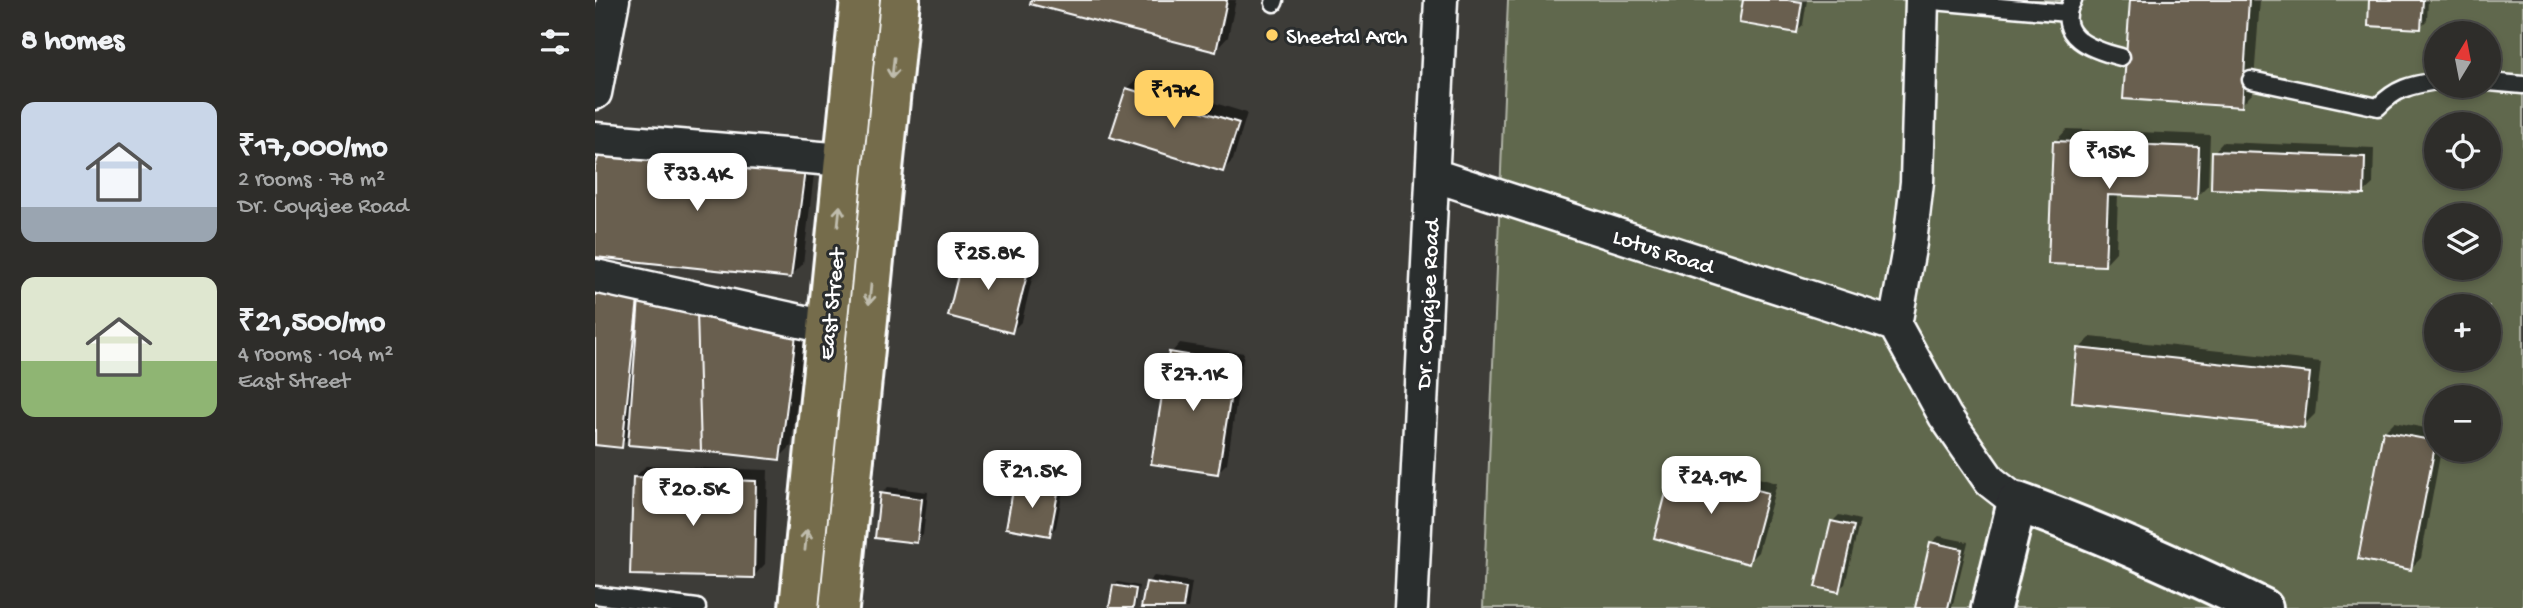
<!DOCTYPE html>
<html lang="en">
<head>
<meta charset="utf-8">
<style>
  body { margin:0; font-family:"Gochi Hand",sans-serif; background:#363532; color:#f1f3f6; height:100vh; display:flex; flex-direction:column; font-size:26px; white-space:nowrap }
  * { box-sizing:border-box; margin:0 }
  p { font-size:23px; color:#a7a8a8 }
  .icon { flex:none; width:38px; height:38px; fill:none; stroke:currentColor; stroke-width:2; stroke-linecap:round; stroke-linejoin:round }
  .map { position:relative; flex:1; overflow:hidden }
  .drawer { display:flex; flex-direction:column; background:#2e2d2a; width:595px }
  .drawer>* { flex:none }
  .needle { width:46px; rotate:10deg }
  .buttons { position:absolute; left:1829px; top:21px; display:grid; gap:14px }
  .buttons a { display:grid; place-items:center; width:77px; height:77px; border-radius:50%; background:#2e2d2a; box-shadow:0 4px 10px #0003,0 0 0 2px #494947; font-size:35px }
  .price { position:absolute; translate:-50% -60px; padding:0 16px; border-radius:14px; background:#fff; color:#222; font-size:23px; line-height:46px; filter:drop-shadow(0 2px 4px #0008) }
  .price::after { content:''; position:absolute; left:50%; top:42px; width:21px; height:16px; margin-left:-10px; background:inherit; clip-path:polygon(0 0,100% 0,50% 100%) }
  .price.on { background:#ffd166; color:#111 }
  ul { padding:0; list-style:none }
  li { display:flex; align-items:center; gap:21px; height:175px; padding:0 21px }
  li span { display:grid; place-items:center; flex:none; width:196px; height:140px; border-radius:14px; color:#555 }
  li>.icon { margin-inline-start:auto }
  span .icon { width:84px; height:84px; fill:#fffc; stroke-width:1 }
  li b { font-size:30px }
  h2 { display:flex; justify-content:space-between; align-items:center; height:84px; padding:0 21px; font-size:30px }
  main { display:flex; flex:1; min-height:0 }
  .map>svg:first-child { display:block }
  .green { fill:#60674d; stroke:#b0b3a6; stroke-width:2; fill-rule:evenodd }
  .shadow { fill:#0007 }
  .building { fill:#695e50; stroke:#fff; stroke-width:2 }
  .lines { fill:none; stroke-linecap:round; stroke-linejoin:round }
  .lane-casing { stroke:#fff; stroke-width:21 }
  .street-casing { stroke:#fff; stroke-width:37 }
  .secondary-casing { stroke:#fff; stroke-width:44 }
  .primary-casing { stroke:#fff; stroke-width:44 }
  .lane { stroke:#2a2d2e; stroke-width:16 }
  .street { stroke:#2a2d2e; stroke-width:32 }
  .secondary { stroke:#2a2d2e; stroke-width:38 }
  .primary { stroke:#746c4b; stroke-width:38 }
  .oneway { stroke:#c0bdae }
  .poi-dot { fill:#ffd166; stroke:#2a2d2e; stroke-width:2.5 }
  .labels { text-anchor:middle; stroke-width:6; stroke-linejoin:round; paint-order:stroke }
  .poi-label { font-size:23px; fill:#fff; stroke:#2a2d2e; text-anchor:start }
  .street-label { font-size:23px; fill:#fff; stroke:#2a2d2e }
</style>
</head>
<body>
<main>
<section class="drawer">
<h2>8 homes<svg class="icon" aria-label="filters" viewBox="0 0 24 24"><path d="M4 7h16M4 17h16"/><circle cx="9" cy="7" r="2"/><circle cx="15" cy="17" r="2"/></svg></h2>
<ul>
<li><span style="background:linear-gradient(#c9d6e8 75%,#9aa5b1 0)"><svg class="icon" aria-label="home" viewBox="0 0 24 24"><path d="M3 11l9-7 9 7M6 9v11h12V9"/></svg></span><div><b>₹17,000/mo</b><p>2 rooms · 78 m²</p><p>Dr. Coyajee Road</p></div></li>
<li><span style="background:linear-gradient(#dfe7d0 60%,#8fb573 0)"><svg class="icon" aria-label="home" viewBox="0 0 24 24"><path d="M3 11l9-7 9 7M6 9v11h12V9"/></svg></span><div><b>₹21,500/mo</b><p>4 rooms · 104 m²</p><p>East Street</p></div></li>
</ul>
</section>
<div class="map">
<svg width="1928" height="608" viewBox="0 0 1928 608">
  <rect width="100%" height="100%" fill="#3d3c38"/>
  <filter id="ink" filterUnits="userSpaceOnUse"><feTurbulence type="fractalNoise" baseFrequency=".0143" numOctaves="2"/><feDisplacementMap in="SourceGraphic" scale="14" xChannelSelector="R" yChannelSelector="G"/><feConvolveMatrix kernelMatrix="1 2 1 2 8 2 1 2 1" color-interpolation-filters="sRGB"/></filter>
  <g filter="url(#ink)">
    <path class="green" d="M913 0H1928V608H888ZM1841 33H1894V86H1841ZM1841 124H1894V177H1841ZM1841 215H1894V268H1841ZM1841 306H1894V359H1841ZM1841 397H1894V450H1841Z"/>
    <path class="shadow" d="M438 0H641L633 37 621 50Z
      M1150 0H1212L1208 25 1201 31Z
      M1536 0H1665L1658 93 1646 105Z
      M1776 0H1833L1832 20 1825 27Z
      M542 79 652 113 638 160 628 170 532 89Z
      M1472 129 1615 135 1613 185 1601 197 1523 194 1521 252 1509 265 1460 142Z
      M1628 142 1779 148 1778 184 1768 193 1619 152Z
      M221 158 208 264 196 276 0 255V174Z
      M381 242 442 258 427 321 417 331 371 252Z
      M0 281 212 323 196 446 184 458 35 437 26 446 0 443Z
      M1496 337 1726 362 1720 414 1708 426 1484 349Z
      M585 343 649 353 632 463 622 473 576 353Z
      M1799 422 1841 430V450H1846L1826 558 1816 568 1789 432Z
      M1090 458 1182 483 1163 552 1153 562 1080 468Z
      M51 466 173 470 170 564 158 577 39 478Z
      M427 479 469 486 461 527 455 534 421 485Z
      M293 487 333 492 328 535 321 541 286 494Z
      M1244 515 1265 520 1250 584 1243 590 1237 522Z
      M1344 536 1373 542 1357 608H1322L1337 542Z
      M559 576 597 582 593 608H548L552 583Z
      M523 582 544 586 540 608H516L520 585Z"/>
    <path class="building" d="M436 0H632L621 52 435 4Z
      M1148 0H1193L1207 2 1202 33 1144 23Z
      M1535 0H1654L1647 107 1528 99Z
      M1774 0H1828L1826 29 1773 26Z
      M531 88 644 123 628 172 515 137Z
      M1458 141 1604 147 1602 199 1513 195 1510 266 1453 264Z
      M5 151 210 170 196 278 0 257V167Z
      M1617 151 1770 157 1769 195 1616 189Z
      M369 251 434 267 417 333 353 316Z
      M0 294 43 299 27 448 0 445Z
      M44 298 102 312 106 451 33 445Z
      M102 312 201 335 185 460 106 451Z
      M1482 348 1715 373 1709 428 1477 402Z
      M574 352 641 363 623 474 556 464Z
      M1788 431 1841 441 1816 570 1763 559Z
      M1078 467 1173 493 1154 564 1059 538Z
      M38 477 161 481 159 578 35 575Z
      M419 485 463 493 455 536 411 528Z
      M285 493 327 499 322 543 280 538Z
      M1236 521 1259 526 1244 592 1220 587Z
      M1335 542 1367 549 1353 608H1320Z
      M551 582 591 588 588 608H546Z
      M518 585 541 589 538 608H514Z"/>
    <g class="lines">
      <defs>
        <path id="lane" d="M1327 0 1472 13
          M1478 0C1458 37 1498 50 1526 57
          M679 3 680 0
          M1656 80 1783 107C1801 88 1816 85 1841 81
          M1894 82 1928 85
          M0 595 102 608"/>
        <path id="street" d="M1327 0 1322 182 1315 243 1300 325 1350 416 1395 481 1422 502
          M0 93 18 0
          M0 139 249 160
          M838 175 1300 325
          M0 276 232 327
          M816 608 846 0"/>
        <path id="secondary" d="M1396 608 1422 502C1506 532 1587 569 1668 608"/>
        <path id="primary" d="M204 608 265 0
          M244 608 305 0"/>
      </defs>
      <use href="#lane" class="lane-casing"/>
      <use href="#street" class="street-casing"/>
      <use href="#secondary" class="secondary-casing"/>
      <use href="#primary" class="primary-casing"/>
      <use href="#lane" class="lane"/>
      <use href="#street" class="street"/>
      <use href="#secondary" class="secondary"/>
      <use href="#primary" class="primary"/>
    </g>
    <defs><path id="oneway-shaft" d="M-6 0H5M1.5-3L5.5 0L1.5 3" fill="none" stroke-width="1.6" stroke-linecap="round" stroke-linejoin="round" transform="scale(1.75)"/></defs>
    <g class="oneway">
      <use href="#oneway-shaft" transform="translate(298 68) rotate(96)"/>
      <use href="#oneway-shaft" transform="translate(244 216) rotate(-84)"/>
      <use href="#oneway-shaft" transform="translate(275 294) rotate(96)"/>
      <use href="#oneway-shaft" transform="translate(211 540) rotate(-84)"/>
    </g>
  </g>
  <circle class="poi-dot" cx="677" cy="35" r="7"/>
  <g class="labels">
    <g class="poi-label">
      <text x="691" y="43">Sheetal Arch</text>
    </g>
    <g class="street-label">
      <text transform="translate(1069 250) rotate(18)" y="8">Lotus Road</text>
      <text transform="translate(235 304) rotate(-84)" y="8">East Street</text>
      <text transform="translate(831 304) rotate(-87)" y="8">Dr. Coyajee Road</text>
    </g>
  </g>
</svg>
<div class="buttons">
<a><svg class="needle" viewBox="-14 -14 28 28"><path d="M0-13l5 13h-10z" fill="#e53935"/><path d="M0 13l5-13h-10z" fill="#a7a8a8"/></svg></a>
<a><svg class="icon" aria-label="locate" viewBox="0 0 24 24"><circle cx="12" cy="12" r="6"/><path d="M12 2v4M12 18v4M2 12h4M18 12h4"/></svg></a>
<a><svg class="icon" aria-label="layers" viewBox="0 0 24 24"><path d="M12 4l9 5-9 5-9-5zM3 14l9 5 9-5"/></svg></a>
<a>+</a>
<a>−</a>
</div>
<b class="price on" style="left:579px;top:130px">₹17K</b>
<b class="price" style="left:1514px;top:191px">₹15K</b>
<b class="price" style="left:102px;top:213px">₹33.4K</b>
<b class="price" style="left:393px;top:292px">₹25.8K</b>
<b class="price" style="left:598px;top:413px">₹27.1K</b>
<b class="price" style="left:437px;top:510px">₹21.5K</b>
<b class="price" style="left:1116px;top:516px">₹24.9K</b>
<b class="price" style="left:98px;top:528px">₹20.5K</b>
</div>
</main>
</body>
</html>
